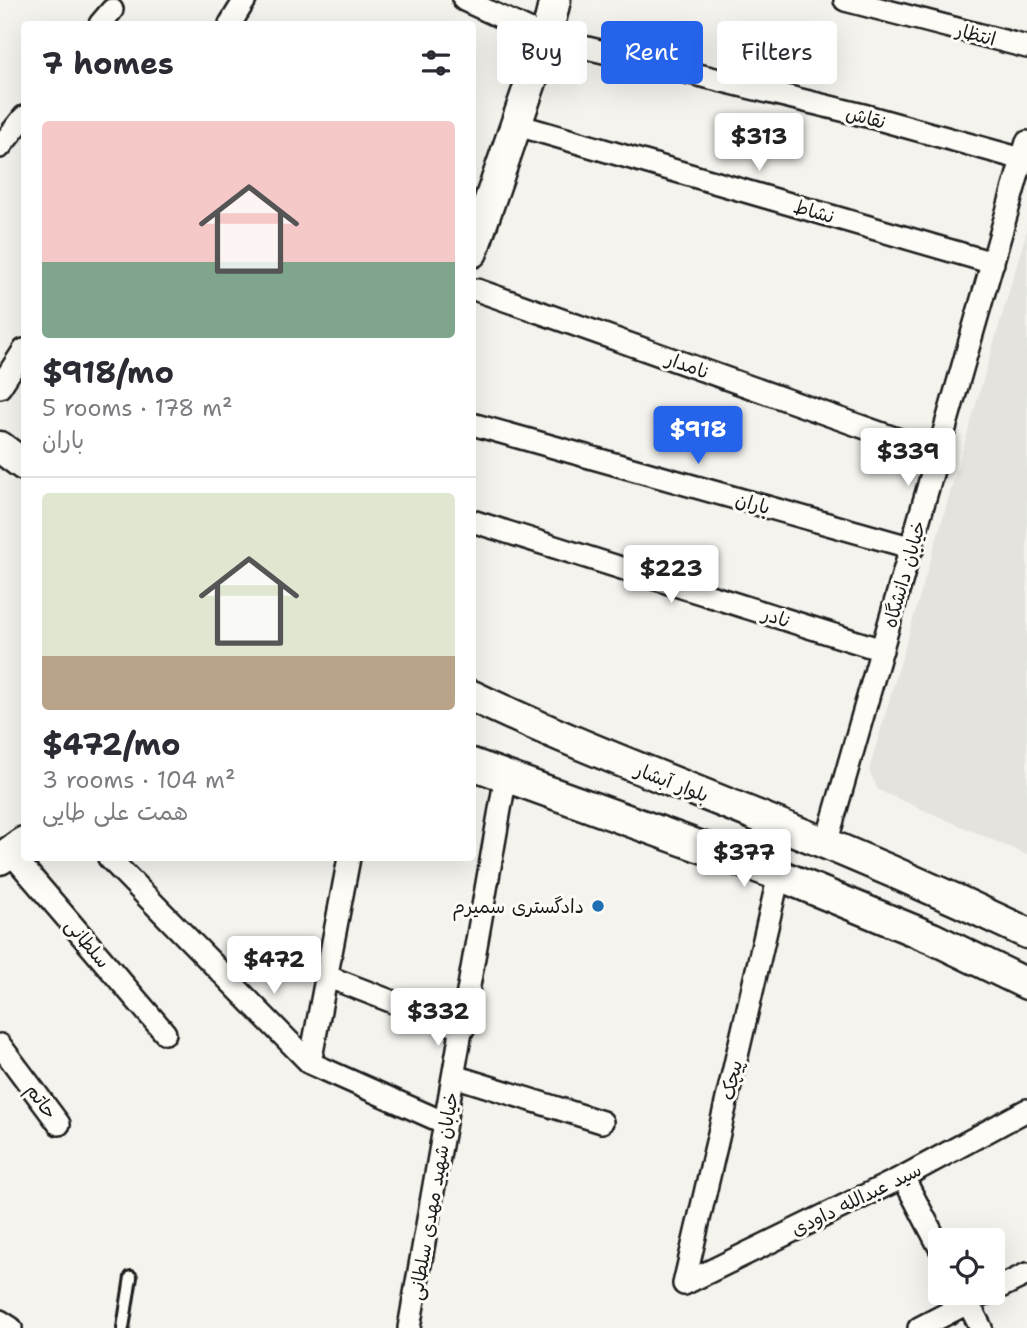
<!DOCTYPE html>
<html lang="en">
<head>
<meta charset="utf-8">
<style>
  body { margin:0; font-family:"Shantell Sans","Playpen Sans Arabic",sans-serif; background:#f2f2f3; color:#2b2b33; height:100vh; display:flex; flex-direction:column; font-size:26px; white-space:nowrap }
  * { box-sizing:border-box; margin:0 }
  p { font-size:23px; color:#7c7c81 }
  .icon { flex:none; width:38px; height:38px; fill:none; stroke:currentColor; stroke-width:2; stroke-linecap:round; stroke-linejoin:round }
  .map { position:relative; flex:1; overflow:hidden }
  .panel { position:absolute; left:21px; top:21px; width:455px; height:840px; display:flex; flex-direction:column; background:#fff; border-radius:7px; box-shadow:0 7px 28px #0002 }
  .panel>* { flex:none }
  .banner { position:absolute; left:497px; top:21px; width:424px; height:63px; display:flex; gap:14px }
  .fabs { position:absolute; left:928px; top:1228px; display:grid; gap:14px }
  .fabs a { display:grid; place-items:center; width:77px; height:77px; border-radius:7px; background:#fff; box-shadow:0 7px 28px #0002; font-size:35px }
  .price { position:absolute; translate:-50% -60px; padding:0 16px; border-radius:7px; background:#fff; color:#222; font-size:23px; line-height:46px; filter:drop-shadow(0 2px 4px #0008) }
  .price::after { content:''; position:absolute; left:50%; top:42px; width:21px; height:16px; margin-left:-10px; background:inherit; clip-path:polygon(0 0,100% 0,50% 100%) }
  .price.current { background:#2563eb; color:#fff }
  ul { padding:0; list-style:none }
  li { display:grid; align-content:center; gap:14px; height:371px; padding:0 21px }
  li+li { border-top:2px solid #e1e1e2 }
  li span { display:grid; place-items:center; height:217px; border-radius:7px; color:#555 }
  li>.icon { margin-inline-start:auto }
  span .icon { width:126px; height:126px; fill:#fffc; stroke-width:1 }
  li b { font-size:30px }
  h2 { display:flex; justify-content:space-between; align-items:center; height:84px; padding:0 21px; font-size:30px }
  .tag { padding:0 24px; border-radius:7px; background:#fff; box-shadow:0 7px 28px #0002; font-size:24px; line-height:63px }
  .tag.current { background:#2563eb; color:#fff }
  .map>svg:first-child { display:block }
  .built { fill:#e4e3de }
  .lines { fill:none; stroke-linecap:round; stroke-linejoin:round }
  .lane-casing { stroke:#1c1c1c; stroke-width:16 }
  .street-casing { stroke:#1c1c1c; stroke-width:26 }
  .secondary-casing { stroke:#1c1c1c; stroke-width:35 }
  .lane { stroke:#fdfcf7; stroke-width:10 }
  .street { stroke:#fdfcf7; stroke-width:21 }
  .secondary { stroke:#fdfcf7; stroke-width:30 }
  .poi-dot { fill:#1f6fb2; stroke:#fdfcf7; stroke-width:2.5 }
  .labels { text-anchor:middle; stroke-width:6; stroke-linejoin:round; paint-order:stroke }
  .street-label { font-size:19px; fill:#1c1c1c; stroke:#fdfcf7 }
  .poi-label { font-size:19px; fill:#1c1c1c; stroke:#fdfcf7; text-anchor:end }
</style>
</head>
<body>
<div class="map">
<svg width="1027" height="1328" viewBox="0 0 1027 1328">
  <rect width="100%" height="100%" fill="#f4f3ee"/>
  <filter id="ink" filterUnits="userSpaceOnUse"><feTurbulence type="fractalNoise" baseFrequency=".0143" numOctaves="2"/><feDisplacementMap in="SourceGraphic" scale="14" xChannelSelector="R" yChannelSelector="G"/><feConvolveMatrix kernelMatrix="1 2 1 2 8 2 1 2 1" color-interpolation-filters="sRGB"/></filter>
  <g filter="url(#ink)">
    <path class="built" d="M1027 230V855L878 790 869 770Z"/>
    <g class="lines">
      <defs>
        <path id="lane" d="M123 1328 131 1277"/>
        <path id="street" d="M464 0 546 38 867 116 1022 159
          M845 0 1027 47
          M100 24 112 10
          M230 24 245 0
          M514 124 993 263
          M0 147 24 117
          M477 290 939 454
          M0 387 24 350
          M472 424 913 548
          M472 521 882 650
          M826 844 1027 142
          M10 852 165 1033
          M109 858 310 1063 445 1123
          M326 976 463 1029
          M0 1045 59 1124
          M310 1063 349 858
          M454 1076 602 1122
          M903 1177 940 1248
          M684 1284 779 875
          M684 1284 903 1177 1027 1110
          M992 1291 1027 1274
          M963 1293 981 1328
          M0 1321 11 1328
          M409 1328 506 775
          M919 1328 987 1293"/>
        <path id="secondary" d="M472 252 546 38 555 0
          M0 447 24 465
          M472 696C566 741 662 777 758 816 849 852 939 891 1027 933
          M472 764 779 875 932 938 1027 984
          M0 859 24 842"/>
      </defs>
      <use href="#lane" class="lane-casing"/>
      <use href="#street" class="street-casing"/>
      <use href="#secondary" class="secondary-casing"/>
      <use href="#lane" class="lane"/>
      <use href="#street" class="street"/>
      <use href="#secondary" class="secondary"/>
    </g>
  </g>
  <circle class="poi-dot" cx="598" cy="906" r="7"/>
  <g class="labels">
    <g class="street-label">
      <text transform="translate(976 34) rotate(15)" y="7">انتظار</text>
      <text transform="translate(866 117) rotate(15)" y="7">نقاش</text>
      <text transform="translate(814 211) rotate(16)" y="7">نشاط</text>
      <text transform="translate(688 365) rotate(20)" y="7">نامدار</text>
      <text transform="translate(753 503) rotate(16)" y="7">باران</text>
      <text transform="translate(904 574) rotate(-74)" y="7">خیابان دانشگاه</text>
      <text transform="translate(777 617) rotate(18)" y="7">نادر</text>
      <text transform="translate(672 782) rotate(21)" y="7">بلوار آبشار</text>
      <text transform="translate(88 943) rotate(50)" y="7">سلطانی</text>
      <text transform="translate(731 1080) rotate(-77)" y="7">پیچک</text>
      <text transform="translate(42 1101) rotate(54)" y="7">حاتم</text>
      <text transform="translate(433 1196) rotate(-80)" y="7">خیابان شهید مهدی سلطانی</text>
      <text transform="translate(856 1199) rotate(-26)" y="7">سید عبدالله داودی</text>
    </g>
    <g class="poi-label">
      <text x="584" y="913">دادگستری سمیرم</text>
    </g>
  </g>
</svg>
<div class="fabs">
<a><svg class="icon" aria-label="locate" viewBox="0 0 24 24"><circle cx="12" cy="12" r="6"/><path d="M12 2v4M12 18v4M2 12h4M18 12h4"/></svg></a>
</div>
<b class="price" style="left:759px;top:173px">$313</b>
<b class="price current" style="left:698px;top:466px">$918</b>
<b class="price" style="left:908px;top:488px">$339</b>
<b class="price" style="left:671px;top:605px">$223</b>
<b class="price" style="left:744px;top:889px">$377</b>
<b class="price" style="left:274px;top:996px">$472</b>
<b class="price" style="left:438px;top:1048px">$332</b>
<div class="banner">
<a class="tag">Buy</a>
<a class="tag current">Rent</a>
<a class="tag">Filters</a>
</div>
<section class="panel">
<h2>7 homes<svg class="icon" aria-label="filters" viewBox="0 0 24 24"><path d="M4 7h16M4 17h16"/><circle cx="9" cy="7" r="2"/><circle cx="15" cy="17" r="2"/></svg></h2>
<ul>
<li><span style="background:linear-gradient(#f6c9c9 65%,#7fa58c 0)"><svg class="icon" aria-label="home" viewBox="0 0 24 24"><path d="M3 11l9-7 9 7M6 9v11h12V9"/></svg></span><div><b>$918/mo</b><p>5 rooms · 178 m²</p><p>باران</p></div></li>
<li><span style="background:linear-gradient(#dfe7d0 75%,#b9a48a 0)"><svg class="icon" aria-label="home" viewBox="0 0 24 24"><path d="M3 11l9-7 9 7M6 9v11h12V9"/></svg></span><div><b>$472/mo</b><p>3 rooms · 104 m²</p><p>همت علی طایی</p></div></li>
</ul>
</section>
</div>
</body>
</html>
